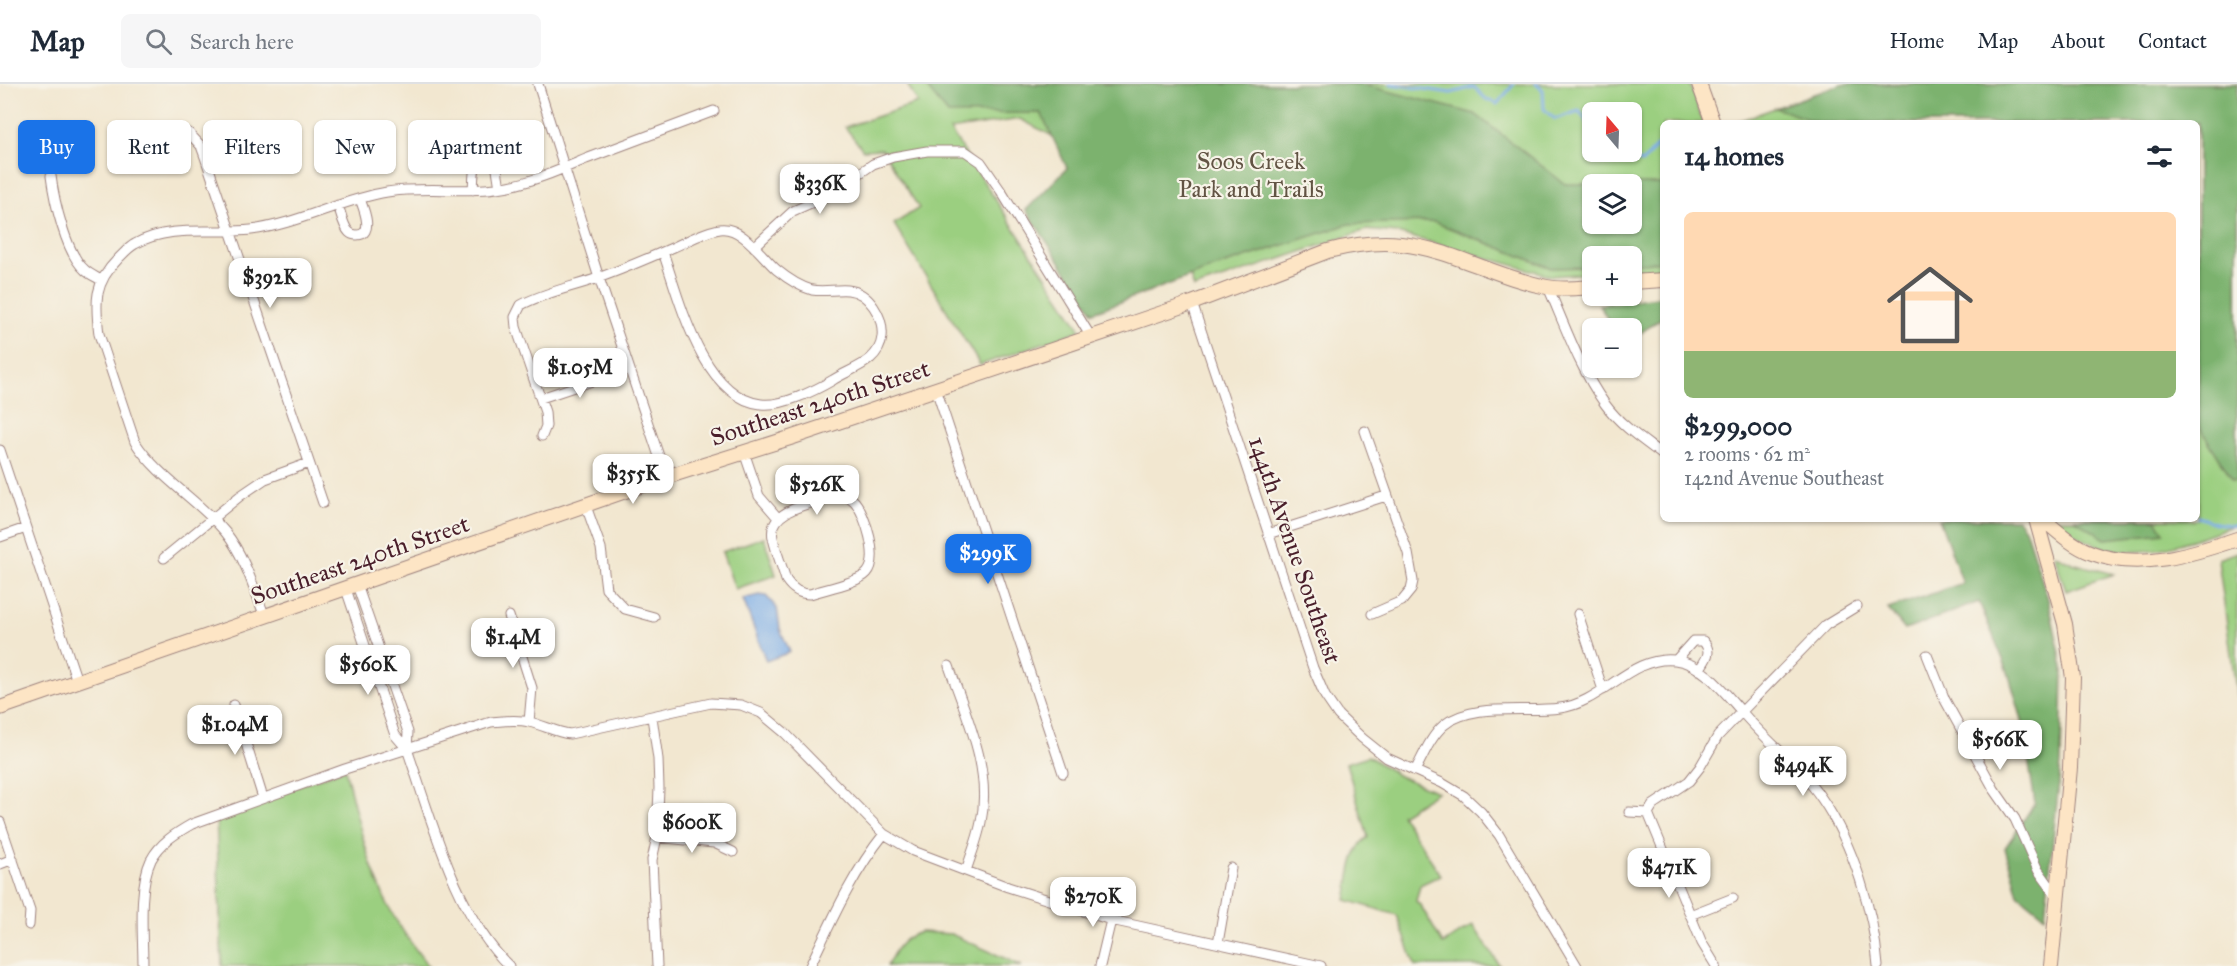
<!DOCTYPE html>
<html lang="en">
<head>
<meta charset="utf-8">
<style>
  body { margin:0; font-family:"IM FELL Great Primer",serif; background:#f6f6f7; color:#1f2937; height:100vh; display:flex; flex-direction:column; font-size:22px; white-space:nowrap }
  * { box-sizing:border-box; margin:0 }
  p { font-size:20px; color:#747a83 }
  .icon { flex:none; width:33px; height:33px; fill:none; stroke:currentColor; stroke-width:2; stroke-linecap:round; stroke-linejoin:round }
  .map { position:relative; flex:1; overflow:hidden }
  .drawer { position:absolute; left:1660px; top:36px; width:540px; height:402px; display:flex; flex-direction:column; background:#fff; border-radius:9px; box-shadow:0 2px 4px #0004 }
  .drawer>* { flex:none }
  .hud { position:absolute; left:18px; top:36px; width:570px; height:54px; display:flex; gap:12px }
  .needle { width:39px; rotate:341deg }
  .tools { position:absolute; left:1582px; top:18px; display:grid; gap:12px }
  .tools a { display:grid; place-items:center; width:60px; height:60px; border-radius:9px; background:#fff; box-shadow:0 2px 4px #0004; font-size:30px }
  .price { position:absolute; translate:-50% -51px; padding:0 14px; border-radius:12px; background:#fff; color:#222; font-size:20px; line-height:39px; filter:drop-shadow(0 2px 3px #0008) }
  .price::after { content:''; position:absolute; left:50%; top:36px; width:18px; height:14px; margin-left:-9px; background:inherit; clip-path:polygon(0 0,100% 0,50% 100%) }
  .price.active { background:#1a73e8; color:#fff }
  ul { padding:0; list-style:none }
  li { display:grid; align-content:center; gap:12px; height:318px; padding:0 24px }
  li+li { border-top:2px solid #e0e1e3 }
  li span { display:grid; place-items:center; height:186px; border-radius:9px; color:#555 }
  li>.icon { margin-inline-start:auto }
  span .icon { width:108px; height:108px; fill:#fffc; stroke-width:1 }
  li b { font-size:26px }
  h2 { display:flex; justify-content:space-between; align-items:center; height:72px; padding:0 24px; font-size:26px }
  .pill { padding:0 21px; border-radius:9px; background:#fff; box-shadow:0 2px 4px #0004; font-size:21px; line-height:54px }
  .pill.active { background:#1a73e8; color:#fff }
  header { display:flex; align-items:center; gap:36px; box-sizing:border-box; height:84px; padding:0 30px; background:#fff; border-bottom:2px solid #e0e1e3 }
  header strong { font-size:28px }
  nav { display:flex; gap:33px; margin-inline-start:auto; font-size:21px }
  .search { width:420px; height:54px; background:#f6f6f7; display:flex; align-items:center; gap:15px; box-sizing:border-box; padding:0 21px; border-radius:9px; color:#747a83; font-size:22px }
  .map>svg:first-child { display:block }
  .green { fill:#9bcf80; stroke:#727756; stroke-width:1.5; fill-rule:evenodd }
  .forest { fill:#7cb26e; stroke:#63684c; stroke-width:1.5; fill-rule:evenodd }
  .water { fill:#7aace6; stroke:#626688; stroke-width:1.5 }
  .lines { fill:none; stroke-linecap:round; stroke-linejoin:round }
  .stream { stroke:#7aace6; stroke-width:3 }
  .street-casing { stroke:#9e837e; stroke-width:11 }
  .secondary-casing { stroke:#9e837e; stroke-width:16 }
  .street { stroke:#fff; stroke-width:9 }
  .secondary { stroke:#fde5c5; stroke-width:14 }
  .labels { text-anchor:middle; stroke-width:4.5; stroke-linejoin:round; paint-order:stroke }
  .park-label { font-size:24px; fill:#625444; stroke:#f7f3e8 }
  .street-label { font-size:24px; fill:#4a1f2b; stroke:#f7f3e8 }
</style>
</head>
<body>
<header>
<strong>Map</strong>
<div class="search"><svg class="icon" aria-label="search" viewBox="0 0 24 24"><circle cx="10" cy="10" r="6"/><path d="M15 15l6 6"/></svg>Search here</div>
<nav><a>Home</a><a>Map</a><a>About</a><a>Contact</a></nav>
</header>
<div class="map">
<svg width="2237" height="882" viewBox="0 0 2237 882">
  <rect width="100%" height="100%" fill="#f7f3e8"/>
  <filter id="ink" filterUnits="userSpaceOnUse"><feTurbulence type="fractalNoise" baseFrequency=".0167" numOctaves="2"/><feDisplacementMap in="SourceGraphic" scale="12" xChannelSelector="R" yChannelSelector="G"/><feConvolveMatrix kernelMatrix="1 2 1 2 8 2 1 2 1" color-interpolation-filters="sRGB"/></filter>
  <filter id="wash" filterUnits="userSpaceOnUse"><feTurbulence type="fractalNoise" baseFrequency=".008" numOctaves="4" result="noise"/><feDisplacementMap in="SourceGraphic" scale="24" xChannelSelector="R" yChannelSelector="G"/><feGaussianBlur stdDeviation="1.35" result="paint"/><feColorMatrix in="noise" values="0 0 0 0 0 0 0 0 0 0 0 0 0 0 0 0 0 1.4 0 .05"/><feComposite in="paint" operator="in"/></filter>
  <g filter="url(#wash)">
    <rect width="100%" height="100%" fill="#f2e7d0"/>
    <path class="green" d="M907 0H1690L1703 39H1664L1663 185 1632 186V172H1593V189L1552 192 1397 149 1366 146 1194 204 1145 61 1060 56 1020 35 950 46 1081 246 980 281 894 140 919 124 882 65 863 66 845 43 918 19ZM1593 28H1632V68H1593ZM1593 100H1632V140H1593Z
      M1842 0H2237V440C2165 466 2120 488 2052 435H2198V39H1733Z
      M764 453 776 491 735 505 722 468Z
      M2237 468V614L2218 475Z
      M2054 470 2072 479 2114 490 2066 507Z
      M1368 672 1399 692 1437 708 1401 731 1441 791 1420 801 1416 817 1421 822 1443 860 1473 841 1500 882H1415L1397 831 1346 816C1350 797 1351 764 1368 753L1346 679Z
      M345 685C357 732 367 780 389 823 399 844 414 863 428 882H222L216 731Z
      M921 848 951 850 1022 882H887C895 865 903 853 921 848Z"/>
    <path class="forest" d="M924 0H1361L1475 30 1565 100H1663V177L1632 180V172H1593V183L1551 184 1434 138 1349 140 1216 183 1093 228 1026 126 1067 84 1041 29 948 30ZM1632 100V140H1593V100Z
      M1842 0H2237V395L2233 396 2198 341V39H1819L1775 24Z
      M1663 212V233L1632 255V244H1613L1599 221Z
      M1939 435H2018L2025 444 2048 515 2063 583 2061 679 2045 832 2018 810 2005 764 2035 719 2022 636 2007 585 1979 518 1905 546 1888 525 1963 499Z
      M2074 435H2156L2164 449 2105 455Z"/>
    <path class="water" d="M759 511 766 512 777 524 780 545 790 568 766 577 743 515Z"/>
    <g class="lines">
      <path class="stream" d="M1391 0 1451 9 1474 3 1486 15 1497 20 1514 0
        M1536 0 1543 6 1544 25 1555 35 1579 27 1593 46
        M1622 68 1642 79 1657 62 1664 60
        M2198 433 2215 439 2237 442"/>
    </g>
  </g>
  <g filter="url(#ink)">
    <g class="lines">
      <defs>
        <path id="street" d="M538 0 599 194 666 393
          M189 49 201 62 205 73 323 419
          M51 92C54 116 66 170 85 186 89 190 96 193 101 196
          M473 106C474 96 472 75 484 72 488 71 491 73 493 75 498 82 498 95 500 103
          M338 121C341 129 343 142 349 148 351 150 355 151 357 151 375 151 363 123 360 115
          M754 163 793 127 827 112 873 80 893 73 927 67H965L981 78 1001 107 1091 253
          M1548 203C1565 242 1580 285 1605 320 1620 341 1643 356 1664 372
          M1192 219 1313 584 1325 612 1338 631 1362 654 1387 674 1442 699 1464 712 1481 728 1499 751 1577 882
          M936 305 1063 689
          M541 314 610 291
          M1365 347 1408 469 1413 497 1411 506 1402 517 1372 530
          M542 352 546 342 545 328 516 243 515 233 521 221C545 208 573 203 598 194 624 185 649 174 674 163 688 157 705 147 720 145 742 142 762 173 777 186 788 195 798 202 812 206 824 208 836 205 848 206 869 208 884 233 882 253 879 279 851 284 833 296 816 306 782 323 761 320 702 313 679 214 663 168
          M0 366 77 597
          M744 368 759 412 778 434
          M842 411C848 413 851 413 855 418 865 430 880 475 867 489 858 499 824 505 810 510 799 510 792 505 786 496 782 482 776 468 773 454 767 425 814 419 834 412Z
          M586 422 601 464 606 505 625 525 654 533
          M1268 450 1386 412
          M0 453 26 444
          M164 474 240 412 265 395 309 379
          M357 501 408 648 407 665
          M346 505 395 651 407 665C432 736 455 830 509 882
          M1578 530 1603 606
          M509 532 532 604 529 638
          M265 533C254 505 245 473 226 449 199 416 159 395 135 358L99 250C95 218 94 199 118 175 123 170 129 163 135 160 170 140 213 150 251 146 298 140 340 116 387 108 427 102 468 110 509 102 535 97 562 85 586 75 629 59 671 43 714 27
          M1927 571 1945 616 1994 705 2015 735 2038 786 2057 812
          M1676 576 1693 557H1703C1713 568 1706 575 1699 586
          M949 582C966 632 992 684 981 738 978 754 971 771 966 787
          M234 621 263 714
          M652 633 658 675 659 704 657 753 652 776 657 882
          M1415 687C1423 672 1431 652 1444 641 1472 618 1525 629 1560 624 1603 619 1630 571 1675 576 1703 579 1725 609 1742 628 1767 658 1800 682 1822 715 1853 760 1874 828 1878 882
          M1629 728 1648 729
          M1648 729 1653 721 1689 697 1700 683 1718 652 1826 541 1857 522
          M1648 729 1702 859 1716 882
          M0 738 30 827 29 841
          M657 753 714 759 733 768
          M0 780 13 775
          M1690 831 1733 814
          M1218 859 1231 784
          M143 882C143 852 138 803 151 776 160 759 176 749 192 740L345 685 491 638C503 637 516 635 529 638 543 641 555 648 570 650L711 619 741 621 761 629 785 649 884 750 913 767 1008 803 1111 836 1321 882
          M810 882C832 836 852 790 884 750
          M1100 882 1111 836"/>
        <path id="secondary" d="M1699 0 1713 39
          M1632 198 1664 196
          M2036 435 2065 540 2073 594 2070 684 2051 882
          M2043 435C2058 448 2073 462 2092 469 2138 487 2193 470 2237 455
          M0 624 666 393 793 353 1192 219 1328 167C1352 161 1376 157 1401 160 1451 165 1497 194 1547 203 1562 206 1578 204 1593 203"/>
      </defs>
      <use href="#street" class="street-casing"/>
      <use href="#secondary" class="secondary-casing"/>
      <use href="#street" class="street"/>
      <use href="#secondary" class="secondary"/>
    </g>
  </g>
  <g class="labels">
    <g class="park-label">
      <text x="1251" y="85">Soos Creek<tspan x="1251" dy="28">Park and Trails</tspan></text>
    </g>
    <g class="street-label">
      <text transform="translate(820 319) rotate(-18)" y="8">Southeast 240th Street</text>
      <text transform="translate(1295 466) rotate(71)" y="8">144th Avenue Southeast</text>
      <text transform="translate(360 476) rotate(-19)" y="8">Southeast 240th Street</text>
    </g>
  </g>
</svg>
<div class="tools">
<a><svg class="needle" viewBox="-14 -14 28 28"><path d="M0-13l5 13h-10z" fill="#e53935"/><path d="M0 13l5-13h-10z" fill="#747a83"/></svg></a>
<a><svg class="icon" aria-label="layers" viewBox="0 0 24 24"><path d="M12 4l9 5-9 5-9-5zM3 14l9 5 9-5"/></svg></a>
<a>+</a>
<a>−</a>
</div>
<b class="price" style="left:820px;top:131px">$336K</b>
<b class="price" style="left:270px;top:225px">$392K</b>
<b class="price" style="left:580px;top:315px">$1.05M</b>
<b class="price" style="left:633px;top:421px">$355K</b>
<b class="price" style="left:817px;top:432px">$526K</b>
<b class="price active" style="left:988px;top:501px">$299K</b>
<b class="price" style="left:513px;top:585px">$1.4M</b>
<b class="price" style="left:368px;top:612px">$560K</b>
<b class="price" style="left:235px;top:672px">$1.04M</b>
<b class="price" style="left:2000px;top:687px">$566K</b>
<b class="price" style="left:1803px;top:713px">$494K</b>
<b class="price" style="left:692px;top:770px">$600K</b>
<b class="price" style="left:1669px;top:815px">$471K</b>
<b class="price" style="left:1093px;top:844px">$270K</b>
<div class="hud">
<a class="pill active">Buy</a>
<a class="pill">Rent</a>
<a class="pill">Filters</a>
<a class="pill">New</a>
<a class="pill">Apartment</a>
</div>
<section class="drawer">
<h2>14 homes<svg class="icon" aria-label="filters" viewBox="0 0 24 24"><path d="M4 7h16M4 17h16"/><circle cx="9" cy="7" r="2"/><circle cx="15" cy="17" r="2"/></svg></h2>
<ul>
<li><span style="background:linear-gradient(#ffd9b3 75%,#8fb573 0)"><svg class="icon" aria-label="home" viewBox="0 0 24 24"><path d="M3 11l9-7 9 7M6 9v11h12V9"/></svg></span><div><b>$299,000</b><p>2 rooms · 62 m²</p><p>142nd Avenue Southeast</p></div></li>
</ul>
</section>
</div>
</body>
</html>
